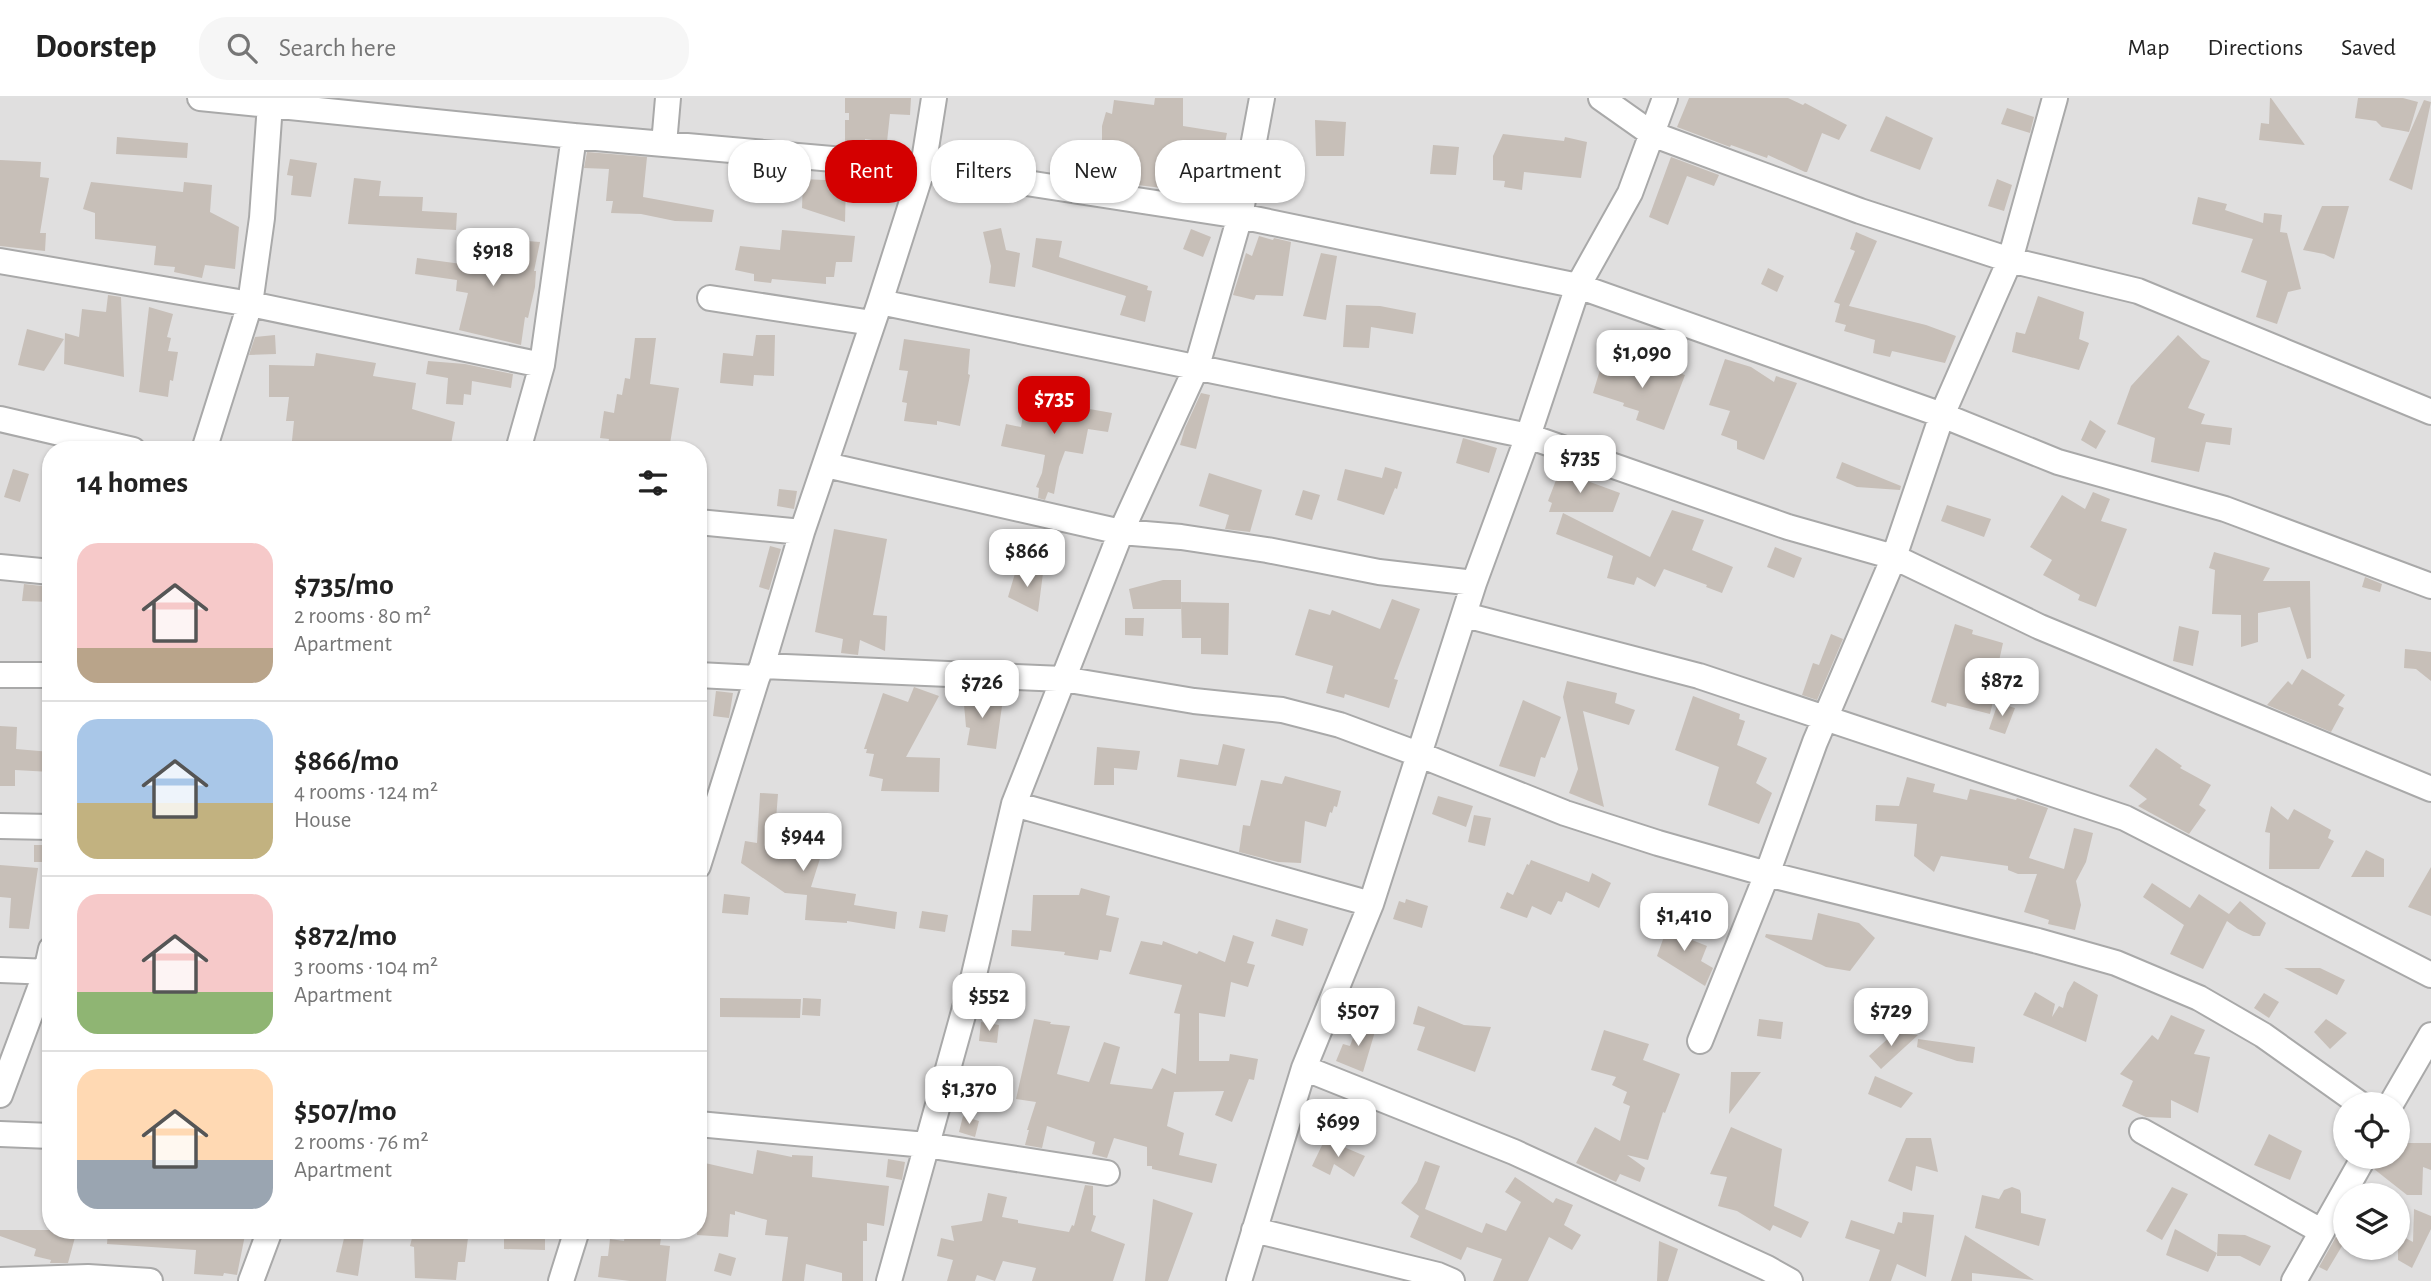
<!DOCTYPE html>
<html lang="en">
<head>
<meta charset="utf-8">
<style>
  body { margin:0; font-family:"Alegreya Sans",sans-serif; background:#f6f6f6; color:#222; height:100vh; display:flex; flex-direction:column; font-size:26px; white-space:nowrap }
  * { box-sizing:border-box; margin:0 }
  p { font-size:23px; color:#767676 }
  .icon { flex:none; width:38px; height:38px; fill:none; stroke:currentColor; stroke-width:2; stroke-linecap:round; stroke-linejoin:round }
  .map { position:relative; flex:1; overflow:hidden }
  .panel { position:absolute; left:42px; top:343px; width:665px; height:798px; display:flex; flex-direction:column; background:#fff; border-radius:28px; box-shadow:0 2px 5px #0004 }
  .panel>* { flex:none }
  .hud { position:absolute; left:728px; top:42px; width:665px; height:63px; display:flex; gap:14px }
  .controls { position:absolute; left:2333px; top:994px; display:grid; gap:14px }
  .controls a { display:grid; place-items:center; width:77px; height:77px; border-radius:50%; background:#fff; box-shadow:0 2px 5px #0004; font-size:35px }
  .price { position:absolute; translate:-50% -60px; padding:0 16px; border-radius:14px; background:#fff; color:#222; font-size:23px; line-height:46px; filter:drop-shadow(0 2px 4px #0008) }
  .price::after { content:''; position:absolute; left:50%; top:42px; width:21px; height:16px; margin-left:-10px; background:inherit; clip-path:polygon(0 0,100% 0,50% 100%) }
  .price.current { background:#d40000; color:#fff }
  ul { padding:0; list-style:none }
  li { display:flex; align-items:center; gap:21px; height:175px; padding:0 35px }
  li+li { border-top:2px solid #e0e0e0 }
  li span { display:grid; place-items:center; flex:none; width:196px; height:140px; border-radius:21px; color:#555 }
  li>.icon { margin-inline-start:auto }
  span .icon { width:84px; height:84px; fill:#fffc; stroke-width:1 }
  li b { font-size:30px }
  h2 { display:flex; justify-content:space-between; align-items:center; height:84px; padding:0 35px; font-size:30px }
  .pill { padding:0 24px; border-radius:28px; background:#fff; box-shadow:0 2px 5px #0004; font-size:24px; line-height:63px }
  .pill.current { background:#d40000; color:#fff }
  header { display:flex; align-items:center; gap:42px; box-sizing:border-box; height:98px; padding:0 35px; background:#fff; border-bottom:2px solid #e0e0e0 }
  header strong { font-size:33px }
  nav { display:flex; gap:38px; margin-inline-start:auto; font-size:24px }
  .search { width:490px; height:63px; background:#f6f6f6; display:flex; align-items:center; gap:18px; box-sizing:border-box; padding:0 24px; border-radius:28px; color:#767676; font-size:26px }
  .map>svg:first-child { display:block }
  .residential { fill:#e0dfdf; fill-rule:evenodd }
  .building { fill:#c7bfb8 }
  .lines { fill:none; stroke-linecap:round; stroke-linejoin:round }
  .street-casing { stroke:#a9a9a9; stroke-width:28 }
  .street { stroke:#fff; stroke-width:24 }
</style>
</head>
<body>
<header>
<strong>Doorstep</strong>
<div class="search"><svg class="icon" aria-label="search" viewBox="0 0 24 24"><circle cx="10" cy="10" r="6"/><path d="M15 15l6 6"/></svg>Search here</div>
<nav><a>Map</a><a>Directions</a><a>Saved</a></nav>
</header>
<div class="map">
<svg width="2431" height="1183" viewBox="0 0 2431 1183">
  <rect width="100%" height="100%" fill="#f2efe9"/>
  <path class="residential" d="M0 0H2431V1183H0ZM51 352H698V1132H51ZM2345 1006H2398V1059H2345ZM2345 1097H2398V1150H2345Z"/>
  <path class="building" d="M845 0H911L910 17 890 16 887 44 865 41V45H845V22H849V15H845Z
    M1155 0H1183V28L1227 35 1217 84 1182 74 1180 92 1137 87 1138 80 1102 78V28L1106 14 1112 16 1114 2 1154 7Z
    M1689 0H1788L1803 7 1805 5 1847 27 1839 42 1822 35 1807 74H1805L1768 57 1767 60 1731 47 1730 49 1677 29Z
    M2270 0H2271L2305 47 2259 42 2261 25 2269 26Z
    M2358 0H2403L2418 4 2409 34 2382 29 2376 23 2355 20Z
    M2424 2 2431 4 2412 92 2389 82Z
    M2007 10 2034 19 2030 35 2001 26Z
    M1886 18 1933 40 1920 72 1870 53Z
    M1315 22 1346 24 1344 58H1316Z
    M1503 36 1564 43 1565 39 1587 44 1581 80 1524 74 1522 92 1504 89 1505 83 1493 82V58Z
    M117 39 188 45 187 60 116 56Z
    M1433 47 1459 49 1456 77 1430 76Z
    M587 54 647 59 643 99 714 112 712 124 675 123 641 116 611 115 613 103H606L609 71 584 70Z
    M1671 59 1719 77 1714 88 1687 78 1668 127 1649 119Z
    M290 61 317 65 311 99 291 97 293 78 287 77Z
    M0 62 41 64 40 79 49 80 40 135H46L45 153 0 148Z
    M354 80 381 83 379 98 423 99 422 113 457 115 456 132 348 126Z
    M803 81 846 83 845 124 802 110Z
    M1997 81 2012 87 2004 113 1988 108Z
    M91 84 183 94 184 84 212 87 210 114 239 129 235 171 205 167 202 180 174 174 175 169 154 167 156 148 95 141V115L83 111Z
    M2198 99 2227 106 2225 112 2263 125 2264 115 2282 117 2280 134 2287 135 2301 191 2288 194 2277 226 2256 219 2267 183 2241 174 2253 141 2192 126Z
    M2322 108H2349L2334 161 2324 156 2303 152Z
    M1001 130 1006 152 1020 155 1015 189 989 185 991 168 983 134Z
    M1191 131 1211 139 1203 159 1183 151Z
    M782 132 855 138 852 164H836L834 179H826V186L772 181 771 185 754 183V176L735 172 740 148 780 152Z
    M1856 134 1877 143 1849 208 1926 227 1956 238 1945 265 1892 253 1890 259 1873 255 1875 242 1844 233 1846 227 1835 224 1840 206 1834 204 1855 153 1850 151Z
    M1259 138 1273 142 1274 140 1291 144 1283 198 1256 197 1254 202 1233 197 1246 155 1252 158Z
    M487 140 540 144 534 173H536L535 189 528 220 525 219 521 247 459 232 468 195 456 193 457 182 415 176 417 160 484 169Z
    M1036 140 1062 143 1059 159 1148 188 1147 192 1152 193 1145 224 1120 217 1126 198 1032 169Z
    M1321 155 1337 158 1326 222 1303 218Z
    M1768 170 1784 178 1777 194 1761 186Z
    M108 197 121 199 124 279 64 266 65 235 79 239 82 211 106 214Z
    M2038 198 2084 214 2079 241 2089 245 2079 272 2012 254 2016 234 2025 236Z
    M1346 207 1380 208 1416 215 1413 236 1371 229 1369 250 1343 249Z
    M149 209 173 216 167 239 171 240 168 253 178 254 173 283 170 282 168 299 139 294Z
    M27 231 64 241 44 273 18 267Z
    M275 237 276 256 249 257 255 239Z
    M756 237H775L774 278 754 277 753 288 720 285 723 255 753 258Z
    M2178 237 2202 260 2210 263 2188 310 2205 316 2201 326 2232 330 2230 347 2206 344 2199 374 2151 364 2155 340 2117 326 2131 288Z
    M635 240H656L650 286 679 290 669 352H607L609 341 600 340 604 313 614 315 617 296 622 297 625 280 630 281Z
    M904 241 970 251 968 276 970 277 960 328 937 323V327L904 323 907 305 902 304 908 273 899 272Z
    M316 255 376 265 373 278 416 285 412 311 455 324 450 352H333L313 347 312 352H291L294 323H286L289 299H269V267L314 268Z
    M1725 261 1751 269 1774 284 1776 278 1797 285 1764 362 1737 351V343L1721 337 1730 313 1709 307Z
    M1603 262 1648 280 1654 262 1683 272 1682 276 1685 277 1664 332 1636 322 1639 313 1623 308 1624 305 1593 295Z
    M428 263 465 266 513 276 511 290 472 283 471 297 464 296 463 307 446 306 448 280 426 276Z
    M1201 295 1210 297 1196 351 1180 347 1185 330Z
    M1039 302 1112 315 1108 334 1088 331 1083 356 1065 353 1059 369 1054 396 1048 394 1045 402 1038 400 1039 390 1036 389 1042 375 1045 357 1001 348 1006 326 1021 329 1025 305 1038 308Z
    M2090 322 2106 333 2096 351 2081 342Z
    M1463 340 1497 350 1489 375 1456 365Z
    M1842 364 1901 388 1900 392 1857 389 1836 380Z
    M1385 369 1402 374 1397 391 1395 390 1384 417 1337 402 1345 371 1382 380Z
    M1561 369 1583 378 1582 381 1620 395 1613 414H1549L1552 405 1548 403Z
    M13 371 29 376 20 404 4 399Z
    M1209 375 1262 392 1250 434 1225 431 1229 417 1199 408Z
    M779 391 797 393 794 411 777 408Z
    M1303 392 1320 397 1312 422 1295 417Z
    M2093 394 2110 401 2101 423 2127 431 2096 509 2078 502 2080 497 2043 477 2052 462 2030 449 2062 397 2085 411Z
    M1947 407 1991 421 1984 439 1941 423Z
    M1672 412 1704 422 1692 452 1733 469 1722 495 1706 489 1707 487 1664 471 1655 489 1637 479 1634 487 1607 480 1613 458 1556 436 1563 415 1650 459Z
    M834 431 887 441 873 517 887 518 885 553 860 542 858 557 841 555 843 541 815 534Z
    M770 448 781 451 769 492 759 489Z
    M1775 449 1802 460 1794 480 1767 469Z
    M2214 454 2270 470 2263 483H2310L2311 560 2307 561 2290 509 2258 515V544L2241 549V517L2212 516 2215 472 2209 470Z
    M1016 472 1043 475 1038 514 1008 499Z
    M2365 479 2382 486 2380 494 2362 489Z
    M1163 482H1181V511H1133L1129 491Z
    M24 486 51 489V504L22 503Z
    M1392 501 1420 511 1394 581 1398 582 1389 610 1345 596 1344 600 1326 595 1333 568 1295 557 1309 511 1330 517 1332 512 1380 531Z
    M1181 504 1229 505 1228 557 1201 556V540H1182Z
    M1125 520H1144L1143 538 1125 537Z
    M1955 526 1973 532 1972 536 2003 545 1993 590 1996 591 1990 616 1947 605 1946 609 1931 604Z
    M2179 528 2199 533 2193 568 2173 563Z
    M1831 536 1843 541 1817 602 1802 597 1813 565 1819 567Z
    M2405 551 2431 554V583L2416 571 2404 570Z
    M2302 571 2345 597 2338 607 2344 610 2331 634 2267 607 2288 583 2292 587Z
    M1567 583 1617 595 1615 605 1635 612 1629 627 1583 613 1604 709 1569 695 1578 671 1563 599Z
    M914 589 939 598 906 659 940 660 939 694 881 693 883 681 869 678 874 656 866 655 867 651H864L883 595 908 604Z
    M716 593 733 595 729 620 713 618Z
    M963 595 994 598V607L1002 608 996 651 967 647 970 630 966 629Z
    M1693 598 1740 616 1739 621 1745 623 1737 647 1767 660 1756 685 1772 695 1759 726 1708 707 1719 669 1675 652Z
    M1523 602 1561 619 1545 660 1541 659 1535 679 1499 668Z
    M1998 605 2015 610 2005 636 1989 631Z
    M0 628 17 629 16 651 51 654V674L15 672V688H0Z
    M1223 646 1245 651 1236 688 1177 679 1180 661 1218 667Z
    M1097 649 1140 653 1137 672 1114 670V687H1094Z
    M2156 650 2182 668 2180 670 2211 687 2199 707 2206 712 2189 736 2138 708 2147 701 2129 688Z
    M1285 678 1341 693 1337 709 1334 708 1332 715 1330 714 1326 729 1305 723 1301 765 1278 764 1239 754 1243 727 1250 728 1261 682 1282 686Z
    M1907 679 1935 686 1933 694 1967 702 1970 691 2016 702 2017 700 2048 710 2029 760 2064 771 2074 730 2093 735 2086 764 2076 783 2081 807 2075 832 2048 826 2049 822 2024 814 2037 776H2018L2008 772V768L1941 758 1934 774 1914 758 1917 726 1875 723 1876 707 1899 708Z
    M760 695 778 696 775 734 824 748 811 789 856 796 854 807 897 814 895 831 847 823V825L805 822 807 797 785 795 741 765 745 743 757 745Z
    M1438 698 1473 708 1466 729 1432 716Z
    M2271 708 2288 722 2294 711 2331 732 2328 740 2334 743 2319 771H2269L2270 735 2265 734Z
    M1474 717 1491 720 1485 748 1468 744Z
    M34 747H51V764H34Z
    M2366 752 2384 761V779H2351Z
    M1531 762 1589 784 1592 775 1611 785 1599 810 1566 794 1562 804 1558 803 1551 817 1532 808 1527 820 1500 810 1507 794 1513 797 1527 766 1529 767Z
    M0 767 38 770 29 831 9 830 11 800 0 799Z
    M2431 769V818L2408 809Z
    M2152 785 2190 810 2199 796 2229 816 2240 803 2266 825 2260 838H2253L2238 831 2227 823 2203 871 2170 856 2184 827 2143 799Z
    M1081 790 1110 798 1106 817 1119 820 1111 854 1100 852 1098 862 1064 857 1065 854 1011 848 1012 832 1031 833 1033 797H1079Z
    M724 796 750 799 748 817 722 815Z
    M1406 801 1428 808 1422 830 1393 821 1399 803 1405 805Z
    M922 813 948 817 945 834 919 830Z
    M1818 815 1859 825 1875 840 1850 873 1826 869 1765 839 1766 836 1812 842Z
    M1671 819 1687 825 1682 838 1707 848 1701 863 1713 870 1705 888 1657 858Z
    M1276 821 1308 831 1303 848 1271 838Z
    M1233 837 1254 844 1247 865 1255 867 1248 889 1231 884 1225 919 1199 915V963H1229L1230 956 1258 961 1254 982 1249 981 1232 1024 1215 1017 1224 993 1174 994 1167 1028 1184 1035 1179 1057 1217 1066 1212 1085 1152 1071V1068H1147V1049L1114 1040 1107 1060 1092 1056 1095 1044 1047 1028 1042 1050 1025 1047 1029 1032H1027L1036 1004 1016 1001 1034 921 1051 924 1050 926 1070 928 1057 976 1089 984 1104 944 1120 949 1110 986 1152 991 1162 970 1176 976 1180 916 1174 915 1182 887 1129 876 1141 843 1162 847 1163 843 1197 856 1199 853 1225 864Z
    M2284 870H2320L2345 882 2337 897Z
    M2074 883 2098 897 2086 944 2023 917 2035 894 2055 906 2052 919 2059 908 2063 910 2067 895Z
    M2264 895 2279 904 2269 920 2254 910Z
    M720 900 801 901 800 920 720 919Z
    M803 900 821 901 820 918 802 917Z
    M1418 908 1464 927 1491 929 1475 974 1417 952 1425 929 1413 926Z
    M2171 917 2205 932 2194 956 2210 959 2198 1015 2171 1002V1020L2146 1019 2122 1008 2133 983 2120 976 2152 937 2158 942Z
    M1759 921 1783 924 1781 941 1757 938Z
    M2326 921 2347 935 2330 951 2314 934Z
    M1359 923 1376 930 1363 974 1336 963 1343 946 1350 948Z
    M981 924 999 927 997 945 979 943Z
    M1604 932 1649 946 1643 962 1680 976 1665 1015 1663 1014 1648 1062 1627 1057 1645 1070 1640 1084 1620 1076 1616 1084 1576 1065 1595 1029 1620 1043 1630 1008 1623 1005 1627 994 1612 987 1616 979 1591 972Z
    M1894 935 1918 937 1881 971 1869 958Z
    M1918 941 1975 949 1973 965 1957 963 1917 949Z
    M1731 974H1761L1729 1016Z
    M1875 978 1891 985 1913 995 1901 1010 1868 996Z
    M963 1018 979 1023 975 1039 959 1034Z
    M1731 1029 1782 1051 1774 1108 1809 1124 1801 1140 1773 1127 1770 1133 1737 1113 1718 1108 1727 1079 1710 1076Z
    M2269 1036 2302 1053 2290 1082 2254 1067Z
    M1906 1040H1931L1938 1074 1916 1068 1912 1093 1888 1083Z
    M1325 1041 1365 1058 1354 1079 1334 1066 1330 1077 1312 1068Z
    M2398 1045H2431V1072L2423 1069 2422 1097H2407L2374 1071 2379 1059H2398Z
    M757 1052 792 1059V1057L813 1058 812 1079 889 1088 884 1128 867 1125V1143H863V1183H842V1175L806 1166 804 1183H782L788 1139 765 1137 767 1122 735 1113V1117L730 1116 728 1139 697 1137 700 1094H698L705 1065 753 1076Z
    M888 1061 905 1064 902 1082 886 1079Z
    M1425 1063 1440 1068 1425 1111 1482 1135 1486 1125 1506 1133 1521 1104 1505 1094 1515 1079 1553 1105 1556 1100 1573 1107 1564 1127 1581 1137 1572 1152 1549 1139 1528 1183H1493L1502 1161 1467 1149 1461 1162 1410 1139 1419 1118 1401 1105 1417 1084Z
    M1085 1087 1093 1088V1117L1096 1118 1091 1133 1125 1146 1113 1183H1032L1036 1170 1003 1163 995 1183 977 1177 975 1183H947L953 1162 937 1158 941 1140 954 1143 951 1128 982 1123 988 1095 1007 1099 1002 1119 1018 1122V1125L1069 1134 1072 1127 1074 1128Z
    M2012 1089 2020 1092 2021 1096V1115L2046 1121 2039 1148 1975 1130 1982 1097 1999 1101 2004 1092Z
    M2172 1089 2188 1096 2162 1142 2146 1133Z
    M1153 1101 1193 1115 1168 1183H1145Z
    M2414 1111 2431 1118V1131L2412 1170 2398 1162V1136L2413 1144Z
    M1903 1114 1934 1117 1926 1179 1897 1166 1891 1183H1869L1880 1152 1845 1140 1851 1122 1894 1136 1898 1124 1902 1125Z
    M2345 1123V1143L2327 1173 2319 1169Z
    M2175 1131 2217 1155 2208 1174 2166 1157Z
    M0 1132H77L68 1165H50L51 1162 34 1158 36 1151 0 1138Z
    M108 1132H246L237 1177 224 1175 223 1178 194 1176 196 1152 107 1146Z
    M346 1132H365L358 1178 336 1174Z
    M414 1132 442 1137V1132H469L465 1164H458L456 1182 415 1180 414 1149 410 1148Z
    M504 1132H545V1152L504 1151Z
    M630 1132H662L660 1147 670 1148 666 1183H630L598 1179 601 1158H608L610 1141 624 1143 625 1136 630 1137Z
    M2218 1136 2245 1137 2271 1148 2260 1168 2240 1158H2217Z
    M1965 1137 2034 1182 1972 1175V1183H1951Z
    M1659 1143 1678 1151 1668 1183H1657Z
    M719 1155 736 1160 731 1178 714 1173Z"/>
  <g class="lines">
    <defs>
      <path id="street" d="M200 0 574 38 923 69 1240 118 1578 188 1942 317 2058 364 2225 411 2431 488
        M1601 0 1652 36 1860 113 2010 162 2138 193 2431 314
        M664 46 668 0
        M0 163 250 206 542 267
        M710 200 872 225
        M880 204 1528 338 1788 429 1894 459 2040 529 2431 691
        M0 321 133 352
        M204 352 250 206 262 120 270 6
        M518 352 542 267 574 38
        M826 367 1121 434 1181 439 1267 452 1379 474 1474 485
        M698 424 802 434
        M0 469 51 474
        M1465 517 1699 578 2125 720 2431 877
        M762 568 1063 581 1194 603 1282 612 1340 627 1418 656 1565 715 1658 745 1767 776 2038 843 2116 865 2199 900 2263 937 2360 1006
        M0 577H51
        M698 577 757 580
        M1014 706 1371 806
        M0 728 51 729
        M698 768 757 580 762 568 802 434 880 204 923 69 934 0
        M0 872 51 874
        M1700 943 1767 776 1815 644 1894 459 1942 317 2010 162 2055 0
        M1304 970 1514 1054 1767 1170 1790 1183
        M0 997 46 874 51 851
        M2391 1006 2431 937
        M698 1026 926 1047 1107 1075
        M2142 1033 2321 1133
        M0 1036 51 1038
        M1254 1132 1438 1177 1452 1183
        M0 1182 88 1179 150 1183
        M251 1183 270 1132
        M561 1183 577 1132
        M889 1183 973 881 1014 706 1121 434 1197 268 1240 118 1262 0
        M1239 1183 1304 970 1371 806 1474 485 1528 338 1578 188 1630 95 1665 0
        M2294 1183 2364 1059"/>
    </defs>
    <use href="#street" class="street-casing"/>
    <use href="#street" class="street"/>
  </g>
</svg>
<div class="controls">
<a><svg class="icon" aria-label="locate" viewBox="0 0 24 24"><circle cx="12" cy="12" r="6"/><path d="M12 2v4M12 18v4M2 12h4M18 12h4"/></svg></a>
<a><svg class="icon" aria-label="layers" viewBox="0 0 24 24"><path d="M12 4l9 5-9 5-9-5zM3 14l9 5 9-5"/></svg></a>
</div>
<b class="price" style="left:493px;top:190px">$918</b>
<b class="price" style="left:1642px;top:292px">$1,090</b>
<b class="price current" style="left:1054px;top:338px">$735</b>
<b class="price" style="left:1580px;top:397px">$735</b>
<b class="price" style="left:1027px;top:491px">$866</b>
<b class="price" style="left:2002px;top:620px">$872</b>
<b class="price" style="left:982px;top:622px">$726</b>
<b class="price" style="left:803px;top:775px">$944</b>
<b class="price" style="left:1684px;top:855px">$1,410</b>
<b class="price" style="left:989px;top:935px">$552</b>
<b class="price" style="left:1358px;top:950px">$507</b>
<b class="price" style="left:1891px;top:950px">$729</b>
<b class="price" style="left:969px;top:1028px">$1,370</b>
<b class="price" style="left:1338px;top:1061px">$699</b>
<div class="hud">
<a class="pill">Buy</a>
<a class="pill current">Rent</a>
<a class="pill">Filters</a>
<a class="pill">New</a>
<a class="pill">Apartment</a>
</div>
<section class="panel">
<h2>14 homes<svg class="icon" aria-label="filters" viewBox="0 0 24 24"><path d="M4 7h16M4 17h16"/><circle cx="9" cy="7" r="2"/><circle cx="15" cy="17" r="2"/></svg></h2>
<ul>
<li><span style="background:linear-gradient(#f6c9c9 75%,#b9a48a 0)"><svg class="icon" aria-label="home" viewBox="0 0 24 24"><path d="M3 11l9-7 9 7M6 9v11h12V9"/></svg></span><div><b>$735/mo</b><p>2 rooms · 80 m²</p><p>Apartment</p></div></li>
<li><span style="background:linear-gradient(#a9c7e8 60%,#c2b280 0)"><svg class="icon" aria-label="home" viewBox="0 0 24 24"><path d="M3 11l9-7 9 7M6 9v11h12V9"/></svg></span><div><b>$866/mo</b><p>4 rooms · 124 m²</p><p>House</p></div></li>
<li><span style="background:linear-gradient(#f6c9c9 70%,#8fb573 0)"><svg class="icon" aria-label="home" viewBox="0 0 24 24"><path d="M3 11l9-7 9 7M6 9v11h12V9"/></svg></span><div><b>$872/mo</b><p>3 rooms · 104 m²</p><p>Apartment</p></div></li>
<li><span style="background:linear-gradient(#ffd9b3 65%,#9aa5b1 0)"><svg class="icon" aria-label="home" viewBox="0 0 24 24"><path d="M3 11l9-7 9 7M6 9v11h12V9"/></svg></span><div><b>$507/mo</b><p>2 rooms · 76 m²</p><p>Apartment</p></div></li>
</ul>
</section>
</div>
</body>
</html>
